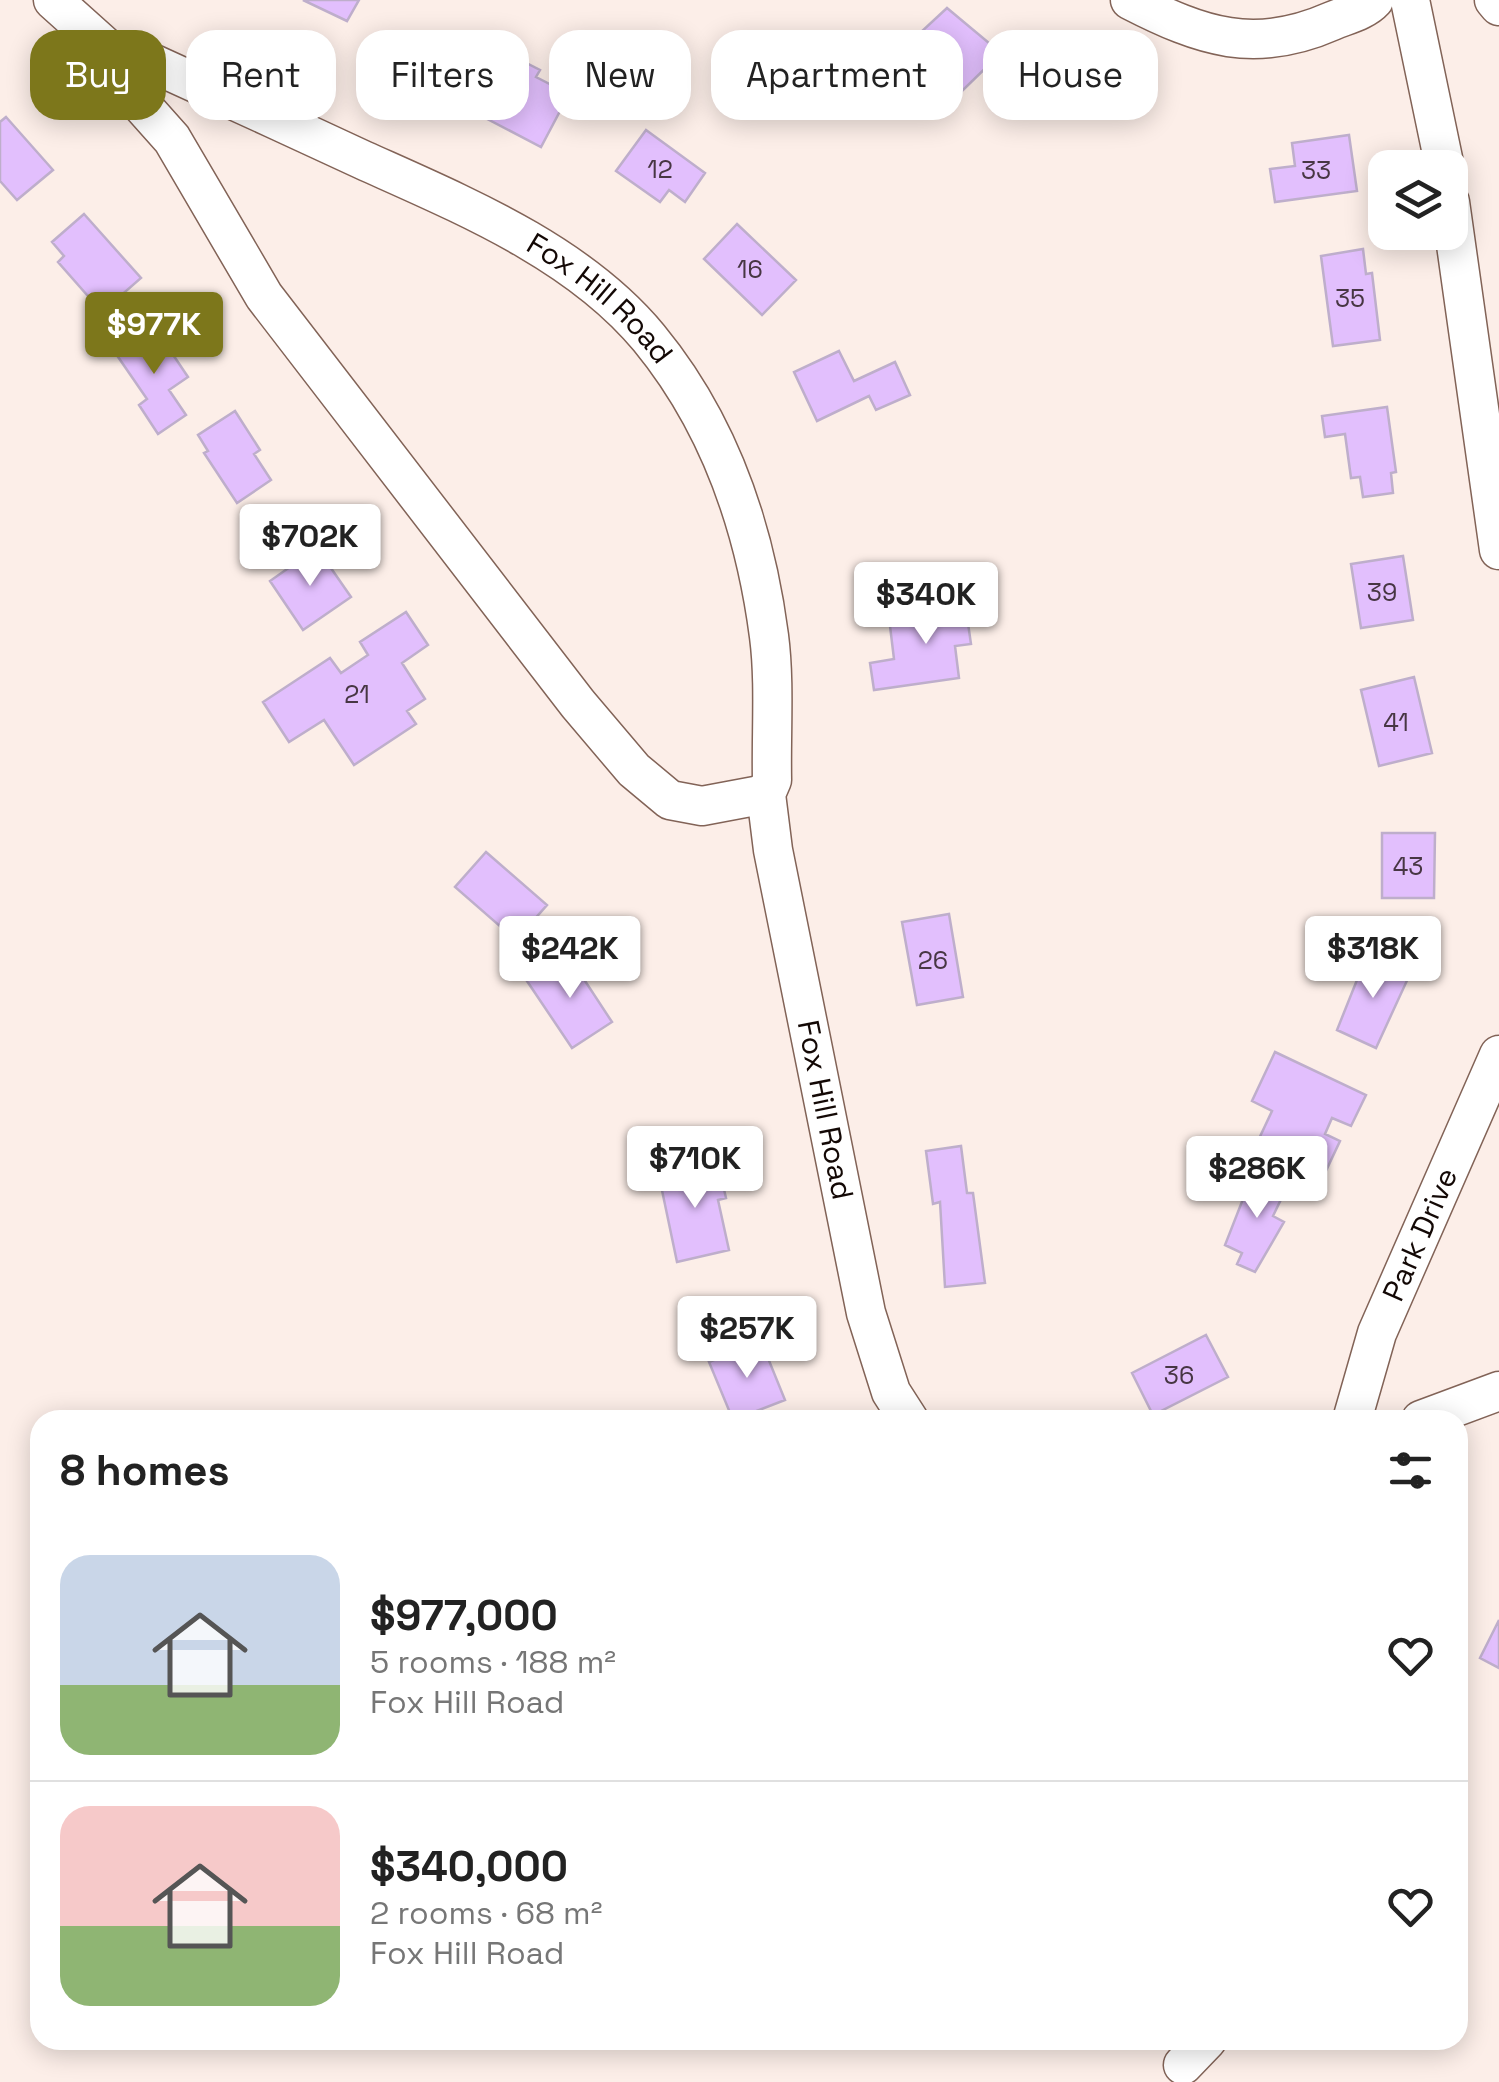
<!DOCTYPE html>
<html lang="en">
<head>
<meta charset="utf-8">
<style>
  body { margin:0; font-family:"Space Grotesk",sans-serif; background:#f2f2f2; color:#222; height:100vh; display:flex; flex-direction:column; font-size:38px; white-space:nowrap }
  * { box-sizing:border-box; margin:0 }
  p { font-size:32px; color:#767676 }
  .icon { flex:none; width:55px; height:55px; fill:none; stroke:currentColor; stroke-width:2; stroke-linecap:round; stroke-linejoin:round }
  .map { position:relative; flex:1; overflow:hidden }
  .panel { position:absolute; left:30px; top:1410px; width:1438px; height:640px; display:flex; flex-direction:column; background:#fff; border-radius:30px; box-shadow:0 5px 25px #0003 }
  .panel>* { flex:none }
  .top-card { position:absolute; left:30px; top:30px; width:1440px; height:90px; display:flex; gap:20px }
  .tools { position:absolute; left:1368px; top:150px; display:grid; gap:20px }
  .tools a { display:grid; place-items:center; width:100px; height:100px; border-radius:20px; background:#fff; box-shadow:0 5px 25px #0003; font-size:50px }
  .price { position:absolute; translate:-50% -85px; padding:0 22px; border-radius:10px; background:#fff; color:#222; font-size:32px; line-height:65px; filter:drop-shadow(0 2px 5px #0008) }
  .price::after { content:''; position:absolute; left:50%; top:60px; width:30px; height:22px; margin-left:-15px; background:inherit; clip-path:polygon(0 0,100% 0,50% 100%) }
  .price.selected { background:#7d771b; color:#fff }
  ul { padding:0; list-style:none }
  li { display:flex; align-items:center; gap:30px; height:250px; padding:0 30px }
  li+li { border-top:2px solid #e0e0e0 }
  li span { display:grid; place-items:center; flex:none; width:280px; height:200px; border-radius:30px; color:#555 }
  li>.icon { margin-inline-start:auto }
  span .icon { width:120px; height:120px; fill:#fffc; stroke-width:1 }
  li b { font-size:42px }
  h2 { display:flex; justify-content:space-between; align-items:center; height:120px; padding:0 30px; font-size:42px }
  .chip { padding:0 35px; border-radius:30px; background:#fff; box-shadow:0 5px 25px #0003; font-size:35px; line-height:90px }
  .chip.selected { background:#7d771b; color:#fff }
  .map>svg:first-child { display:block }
  .building { fill:#e2bffd; stroke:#beaecb; stroke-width:2.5 }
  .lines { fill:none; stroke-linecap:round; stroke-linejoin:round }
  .street-casing { stroke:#826357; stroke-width:41 }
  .street { stroke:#fff; stroke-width:38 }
  .labels { text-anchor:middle; stroke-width:9; stroke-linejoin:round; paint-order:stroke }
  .number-label { font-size:25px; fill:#473643 }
  .street-label { font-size:30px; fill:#130805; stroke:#fefefe }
</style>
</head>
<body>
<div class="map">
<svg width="1499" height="2082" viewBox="0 0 1499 2082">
  <rect width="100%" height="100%" fill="#fceee8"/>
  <path class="building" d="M303 0H359L347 21Z
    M947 8 1001 53 961 92 923 52 931 44 921 32Z
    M485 42 540 70 536 77 569 94 541 147 449 99 470 56 476 59Z
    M6 117 53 170 17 200 0 181V122Z
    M646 130 705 173 685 202 669 190 660 202 616 171Z
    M1349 135 1357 191 1275 202 1270 169 1295 166 1292 143Z
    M84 214 141 278 102 312 58 262 64 256 52 242Z
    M737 224 796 280 762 315 704 259Z
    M1363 249 1366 274 1372 273 1380 340 1333 346 1321 256Z
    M153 325 188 377 169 390 186 415 158 434 139 405 147 399 114 351Z
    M839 351 854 381 895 362 910 395 876 410 869 396 817 421 794 372Z
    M1387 407 1396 472 1391 473 1393 493 1363 497 1360 477 1351 478 1345 434 1325 437 1322 416Z
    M235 411 260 450 254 454 271 480 237 503 204 453 208 451 198 435Z
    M317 548 351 597 303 630 270 581Z
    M1403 556 1413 620 1361 628 1351 564Z
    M964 596 971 644 955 646 959 678 874 690 870 663 894 659 890 626 927 621 924 602Z
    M406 612 428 645 402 663 425 699 407 711 416 724 354 765 324 720 289 742 263 702 330 658 341 673 368 655 360 642Z
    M1414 677 1432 753 1379 766 1361 690Z
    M1382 833H1435L1434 898H1382Z
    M486 852 547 905 516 940 455 887Z
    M949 914 963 997 917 1005 902 922Z
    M568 955 612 1022 572 1048 527 981Z
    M1367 955 1410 974 1376 1048 1337 1030Z
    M1275 1052 1366 1095 1351 1126 1332 1118 1325 1134 1340 1141 1324 1175 1257 1143 1272 1111 1252 1101Z
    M961 1146 967 1193H973L985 1283 945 1287 940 1202 933 1204 926 1151Z
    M718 1163 726 1198 718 1200 729 1250 677 1262 659 1176Z
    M1254 1171 1287 1187 1273 1216 1284 1222 1255 1272 1237 1264 1242 1253 1225 1245Z
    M1206 1335 1228 1377 1153 1415 1132 1373Z
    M761 1341 785 1400 733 1420 709 1362Z
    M1499 1620V1668L1480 1658Z"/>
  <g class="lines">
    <defs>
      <g id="street">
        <path d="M53 0 112 53 123 84 172 139 264 296 578 704 634 770 670 800 702 806 766 794"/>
        <path d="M1130 0C1202 37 1255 55 1332 21 1346 15 1364 11 1374 0"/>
        <path d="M1410 0 1445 168"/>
        <path d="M1494 0 1499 6"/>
        <path id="s1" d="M112 53 143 59C216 92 290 126 363 160 463 205 578 252 649 338 719 423 755 529 769 636 775 682 771 733 772 780L766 794 773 850 866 1313 891 1392 909 1420"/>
        <path d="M1450 202 1499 550"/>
        <path id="s2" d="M1352 1420 1377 1333 1499 1055"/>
        <path d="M1421 1420 1499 1391"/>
        <path d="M1183 2065 1207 2040"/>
      </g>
    </defs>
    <use href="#street" class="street-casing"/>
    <use href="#street" class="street"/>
  </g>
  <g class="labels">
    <g class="number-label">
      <text x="660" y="178">12</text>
      <text x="1316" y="179">33</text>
      <text x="750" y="278">16</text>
      <text x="1350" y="307">35</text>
      <text x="1382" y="601">39</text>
      <text x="357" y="703">21</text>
      <text x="1396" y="731">41</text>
      <text x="1408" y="875">43</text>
      <text x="933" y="969">26</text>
      <text x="1179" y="1384">36</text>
    </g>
    <g class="street-label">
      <text dy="10" stroke="none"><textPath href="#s1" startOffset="550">Fox Hill Road</textPath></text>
      <text dy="10" stroke="none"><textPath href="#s1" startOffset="1420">Fox Hill Road</textPath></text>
      <text dy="10" stroke="none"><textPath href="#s2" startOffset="198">Park Drive</textPath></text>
    </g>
  </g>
</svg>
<div class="tools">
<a><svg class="icon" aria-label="layers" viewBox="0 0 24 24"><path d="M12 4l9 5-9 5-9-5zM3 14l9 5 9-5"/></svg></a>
</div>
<b class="price selected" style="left:154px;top:377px">$977K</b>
<b class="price" style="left:310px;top:589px">$702K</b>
<b class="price" style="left:926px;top:647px">$340K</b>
<b class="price" style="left:570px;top:1001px">$242K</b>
<b class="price" style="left:1373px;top:1001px">$318K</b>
<b class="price" style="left:695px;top:1211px">$710K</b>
<b class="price" style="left:1257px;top:1221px">$286K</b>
<b class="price" style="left:747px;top:1381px">$257K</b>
<div class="top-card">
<a class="chip selected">Buy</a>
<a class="chip">Rent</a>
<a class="chip">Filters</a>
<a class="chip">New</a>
<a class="chip">Apartment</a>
<a class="chip">House</a>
</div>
<section class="panel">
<h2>8 homes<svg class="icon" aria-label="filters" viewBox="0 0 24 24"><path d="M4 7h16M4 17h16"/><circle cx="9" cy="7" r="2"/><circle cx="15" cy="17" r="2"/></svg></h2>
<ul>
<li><span style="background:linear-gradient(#c9d6e8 65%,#8fb573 0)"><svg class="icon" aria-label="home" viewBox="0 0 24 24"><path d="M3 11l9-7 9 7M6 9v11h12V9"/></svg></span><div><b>$977,000</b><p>5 rooms · 188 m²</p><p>Fox Hill Road</p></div><svg class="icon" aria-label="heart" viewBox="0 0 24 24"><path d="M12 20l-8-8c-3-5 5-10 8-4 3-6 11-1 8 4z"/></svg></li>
<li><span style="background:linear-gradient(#f6c9c9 60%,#8fb573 0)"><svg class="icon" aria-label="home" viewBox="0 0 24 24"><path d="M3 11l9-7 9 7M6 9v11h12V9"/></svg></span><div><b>$340,000</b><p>2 rooms · 68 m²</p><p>Fox Hill Road</p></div><svg class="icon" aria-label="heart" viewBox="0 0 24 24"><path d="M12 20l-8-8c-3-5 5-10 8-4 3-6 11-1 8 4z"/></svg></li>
</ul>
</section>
</div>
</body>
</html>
